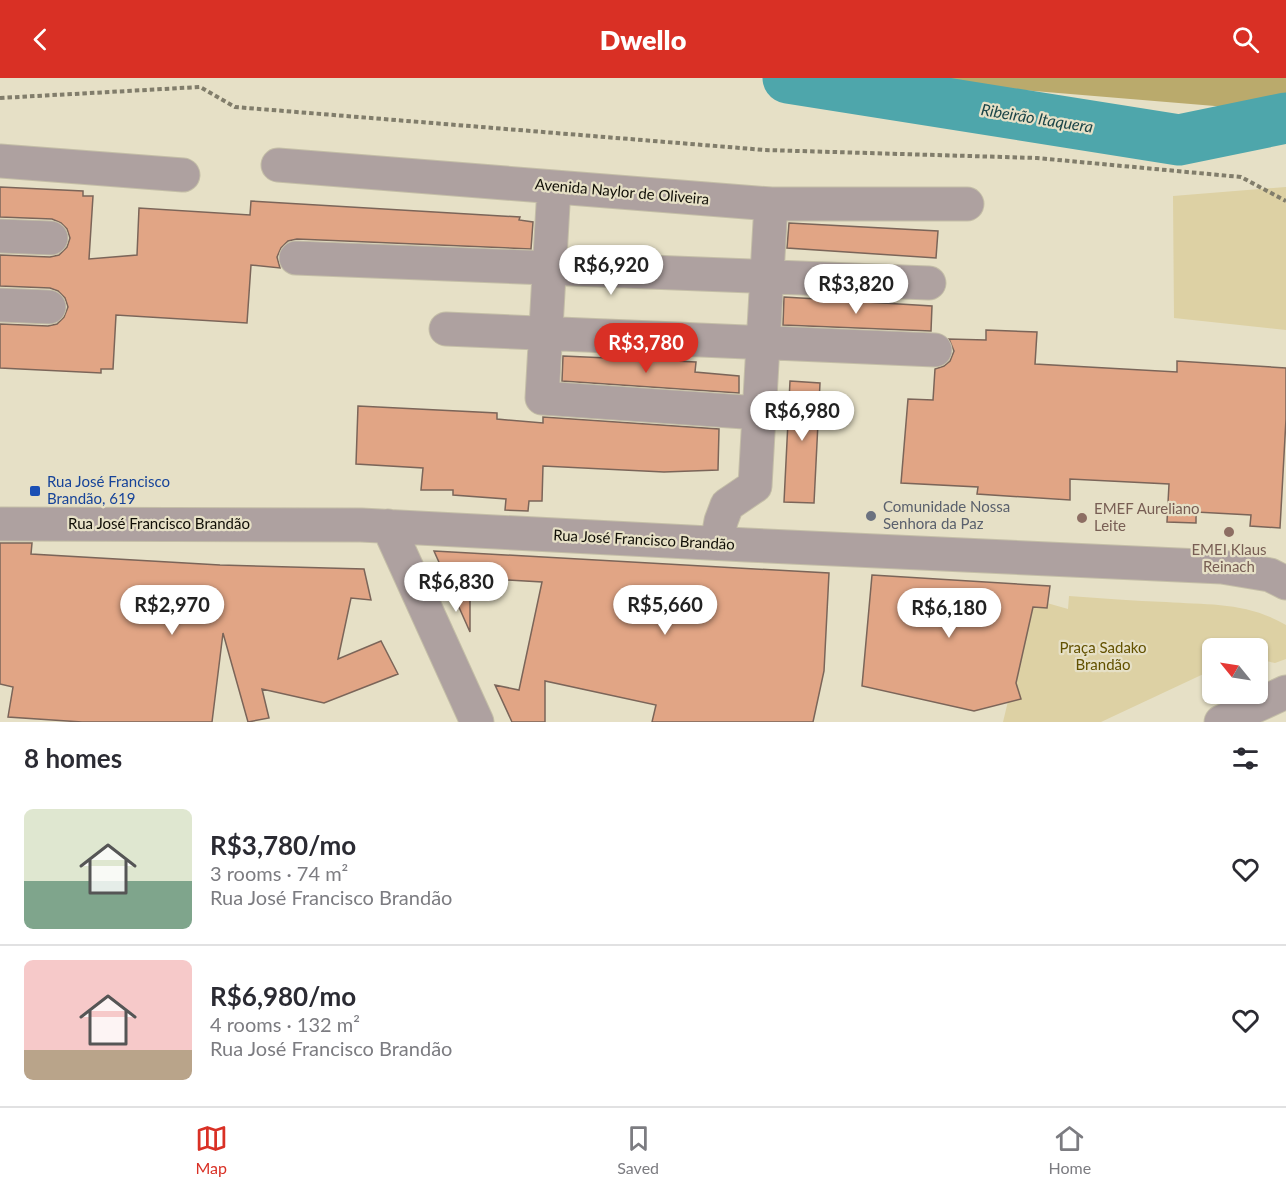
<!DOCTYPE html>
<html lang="en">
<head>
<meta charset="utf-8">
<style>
  body { margin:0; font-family:Lato,sans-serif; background:#f7f7f7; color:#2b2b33; height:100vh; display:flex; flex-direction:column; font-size:22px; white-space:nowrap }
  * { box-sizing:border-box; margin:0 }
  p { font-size:20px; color:#7c7c81 }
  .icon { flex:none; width:33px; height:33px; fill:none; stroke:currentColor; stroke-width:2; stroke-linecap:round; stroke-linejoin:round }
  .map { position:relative; height:644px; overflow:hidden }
  .sheet { display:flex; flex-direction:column; background:#fff; flex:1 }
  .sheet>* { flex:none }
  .needle { width:39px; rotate:300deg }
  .buttons { position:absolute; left:1202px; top:560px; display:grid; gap:12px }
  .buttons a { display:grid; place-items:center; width:66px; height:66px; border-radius:9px; background:#fff; box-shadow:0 2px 4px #0004; font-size:30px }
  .price { position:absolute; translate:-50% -51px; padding:0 14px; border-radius:21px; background:#fff; color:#222; font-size:20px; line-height:39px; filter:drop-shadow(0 2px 3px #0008) }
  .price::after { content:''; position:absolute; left:50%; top:36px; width:18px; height:14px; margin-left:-9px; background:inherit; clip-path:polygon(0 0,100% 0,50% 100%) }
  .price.current { background:#d93025; color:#fff }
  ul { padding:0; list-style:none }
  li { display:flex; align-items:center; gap:18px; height:150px; padding:0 24px }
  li+li { border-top:2px solid #e1e1e2 }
  li span { display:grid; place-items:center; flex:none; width:168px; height:120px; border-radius:9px; color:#555 }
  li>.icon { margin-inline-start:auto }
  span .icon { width:72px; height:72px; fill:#fffc; stroke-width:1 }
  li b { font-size:26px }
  h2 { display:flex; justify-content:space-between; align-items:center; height:72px; padding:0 24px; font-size:26px }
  header { display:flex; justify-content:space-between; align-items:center; height:78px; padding:0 24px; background:#d93025; color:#fff; font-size:27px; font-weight:800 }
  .dock { display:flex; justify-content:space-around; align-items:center; height:84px; border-top:2px solid #e1e1e2; background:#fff; font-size:16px; color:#7c7c81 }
  .dock a { display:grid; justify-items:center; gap:3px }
  .dock .current { color:#d93025 }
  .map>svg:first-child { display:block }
  .green { fill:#ddd1a4 }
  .forest { fill:#baaa6c }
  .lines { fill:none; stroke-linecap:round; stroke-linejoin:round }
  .river { stroke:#4ea6ab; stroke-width:51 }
  .building { fill:#e1a585; stroke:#7b6559; stroke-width:1.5 }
  .minor-casing { stroke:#c4bea7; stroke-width:35 }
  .path { stroke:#817d6b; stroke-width:4; stroke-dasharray:4.5 3; stroke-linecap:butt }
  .minor { stroke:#aea1a0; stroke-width:33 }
  .transit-dot { fill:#1a4fb4; stroke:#e6e0c6; stroke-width:2 }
  .worship-dot { fill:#6b7280; stroke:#e6e0c6; stroke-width:2 }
  .education-dot { fill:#8d6e63; stroke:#e6e0c6; stroke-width:2 }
  .labels { text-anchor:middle; stroke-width:4.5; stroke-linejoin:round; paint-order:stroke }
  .street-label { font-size:15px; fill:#100e06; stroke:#e6e0c6 }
  .transit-label { font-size:15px; fill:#164399; stroke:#e6e0c6; text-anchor:start }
  .worship-label { font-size:15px; fill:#5b616d; stroke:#e6e0c6; text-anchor:start }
  .education-label { font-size:15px; fill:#785e54; stroke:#e6e0c6; text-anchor:start }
  .park-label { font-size:15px; fill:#625100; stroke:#e6e0c6 }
  .water-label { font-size:16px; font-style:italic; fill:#1c4548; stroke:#e6e0c6 }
</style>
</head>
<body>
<header><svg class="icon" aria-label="back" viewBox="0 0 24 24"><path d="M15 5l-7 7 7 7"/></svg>Dwello<svg class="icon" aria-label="search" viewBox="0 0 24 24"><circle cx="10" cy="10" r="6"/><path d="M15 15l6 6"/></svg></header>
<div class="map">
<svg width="1286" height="644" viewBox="0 0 1286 644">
  <rect width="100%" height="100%" fill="#e6e0c6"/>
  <path class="green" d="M1286 109V252L1174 240 1173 118Z
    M1069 518C1102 520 1134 523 1166 524 1209 527 1247 524 1286 547V581L1275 585 1257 581V570H1212V592L1101 644H1003L1032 524 1047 525 1068 531Z"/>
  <path class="forest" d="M936 0H1286V34L937 5Z"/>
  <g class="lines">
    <path class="river" d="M788 0 1179 62 1286 40"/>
  </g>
  <path class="building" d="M0 109 83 113V118H93L89 181 137 177 139 130 250 137 251 123 520 139 519 142 533 144 531 171 297 161 288 163 281 170 277 179 280 190 251 187 247 245 116 237 113 291H101V295L0 290V246L48 248 57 246 64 239 68 229 65 220 58 213 50 210 0 208V177L50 179 59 177 67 169 70 160 67 151 61 145 52 141 0 139Z
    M789 145 938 153 936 180 787 170Z
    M784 219 932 228 931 253 783 247Z
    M986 252 1037 254 1035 286 1177 294V283L1286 290V341L1280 450 1250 448 1251 437 1196 434V445L1167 444 1169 406 1070 401V422L977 416 978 409 901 405 908 321 933 322 935 291 944 288 950 283 954 273 949 261 986 262Z
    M563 278 696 284 695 294 739 298V315L562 303Z
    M790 303 820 305 814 425 784 424Z
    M358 328 497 335V341L543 345V339L719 351 718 392 664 394 543 388 542 423H529L528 433 505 432 506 421 453 417V412H421L423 390 356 386Z
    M0 465H32L31 476 220 487 364 491 371 522 351 520 338 581 381 563 398 596 324 625 262 611 269 640 248 644 223 555 212 644H82L8 639 13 609 0 606Z
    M434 473 829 495 824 593 813 644H652L656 627 545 603V644H512L495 607 519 612 542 504 470 500V554Z
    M872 497 1050 508 1047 530 1033 529 1016 605 1021 621 974 633 862 608Z"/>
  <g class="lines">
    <defs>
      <path id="minor" d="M0 83 183 97
        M278 87 771 126H967
        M554 109 542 320 759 335
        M0 158 51 160
        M296 180 929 205
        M0 227 49 229
        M446 251 935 272
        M0 446 361 447 747 467 1222 489 1270 497 1286 505
        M388 448 477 644
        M717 465 721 443 727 427 755 408 771 126
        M1221 644 1286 614"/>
    </defs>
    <use href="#minor" class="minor-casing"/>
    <path class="path" d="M0 20 200 9 235 29 765 72 1037 80 1241 99 1286 123"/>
    <use href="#minor" class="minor"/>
  </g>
  <rect class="transit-dot" x="29" y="407" width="12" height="12" rx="3"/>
  <circle class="worship-dot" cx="871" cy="438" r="6"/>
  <g class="education-dot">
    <circle cx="1082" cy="440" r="6"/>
    <circle cx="1229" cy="454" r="6"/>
  </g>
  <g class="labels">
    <g class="street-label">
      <text transform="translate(622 114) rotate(5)" y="5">Avenida Naylor de Oliveira</text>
      <text x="159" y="451">Rua José Francisco Brandão</text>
      <text transform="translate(644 462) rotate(3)" y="5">Rua José Francisco Brandão</text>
    </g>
    <g class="transit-label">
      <text x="47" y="409">Rua José Francisco<tspan x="47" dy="17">Brandão, 619</tspan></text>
    </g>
    <g class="worship-label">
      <text x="883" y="434">Comunidade Nossa<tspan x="883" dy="17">Senhora da Paz</tspan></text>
    </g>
    <g class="education-label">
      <text x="1094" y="436">EMEF Aureliano<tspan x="1094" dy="17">Leite</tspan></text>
      <text x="1229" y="477" text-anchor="middle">EMEI Klaus<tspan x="1229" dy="17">Reinach</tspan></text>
    </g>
    <g class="park-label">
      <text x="1103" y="575">Praça Sadako<tspan x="1103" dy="17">Brandão</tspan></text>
    </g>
    <g class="water-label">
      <text transform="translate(1037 40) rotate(9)" y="6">Ribeirão Itaquera</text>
    </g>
  </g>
</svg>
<div class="buttons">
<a><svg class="needle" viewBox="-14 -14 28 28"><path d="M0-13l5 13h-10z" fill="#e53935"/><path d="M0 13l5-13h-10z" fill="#7c7c81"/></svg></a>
</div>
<b class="price" style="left:611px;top:218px">R$6,920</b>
<b class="price" style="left:856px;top:237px">R$3,820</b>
<b class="price current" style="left:646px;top:296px">R$3,780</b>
<b class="price" style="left:802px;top:364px">R$6,980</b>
<b class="price" style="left:456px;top:535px">R$6,830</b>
<b class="price" style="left:172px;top:558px">R$2,970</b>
<b class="price" style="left:665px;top:558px">R$5,660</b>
<b class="price" style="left:949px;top:561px">R$6,180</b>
</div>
<section class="sheet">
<h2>8 homes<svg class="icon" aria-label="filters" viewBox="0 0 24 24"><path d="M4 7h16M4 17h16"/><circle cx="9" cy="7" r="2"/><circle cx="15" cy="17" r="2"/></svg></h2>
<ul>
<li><span style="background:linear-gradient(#dfe7d0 60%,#7fa58c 0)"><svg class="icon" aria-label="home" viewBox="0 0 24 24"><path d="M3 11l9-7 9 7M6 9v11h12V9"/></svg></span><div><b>R$3,780/mo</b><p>3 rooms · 74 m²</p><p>Rua José Francisco Brandão</p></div><svg class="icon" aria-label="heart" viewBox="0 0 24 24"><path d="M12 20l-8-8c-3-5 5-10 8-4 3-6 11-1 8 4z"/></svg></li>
<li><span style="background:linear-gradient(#f6c9c9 75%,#b9a48a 0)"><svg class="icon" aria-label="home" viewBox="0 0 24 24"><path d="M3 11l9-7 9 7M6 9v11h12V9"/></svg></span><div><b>R$6,980/mo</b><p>4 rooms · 132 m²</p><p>Rua José Francisco Brandão</p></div><svg class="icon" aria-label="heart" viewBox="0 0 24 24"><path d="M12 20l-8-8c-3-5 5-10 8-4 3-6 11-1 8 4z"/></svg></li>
</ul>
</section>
<nav class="dock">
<a class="current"><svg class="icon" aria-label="map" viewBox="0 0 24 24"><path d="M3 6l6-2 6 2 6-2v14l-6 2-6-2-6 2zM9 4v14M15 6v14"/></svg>Map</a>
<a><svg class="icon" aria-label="saved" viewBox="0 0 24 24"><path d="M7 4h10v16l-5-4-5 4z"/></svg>Saved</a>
<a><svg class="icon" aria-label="home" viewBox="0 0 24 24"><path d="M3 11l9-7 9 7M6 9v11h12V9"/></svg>Home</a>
</nav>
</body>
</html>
